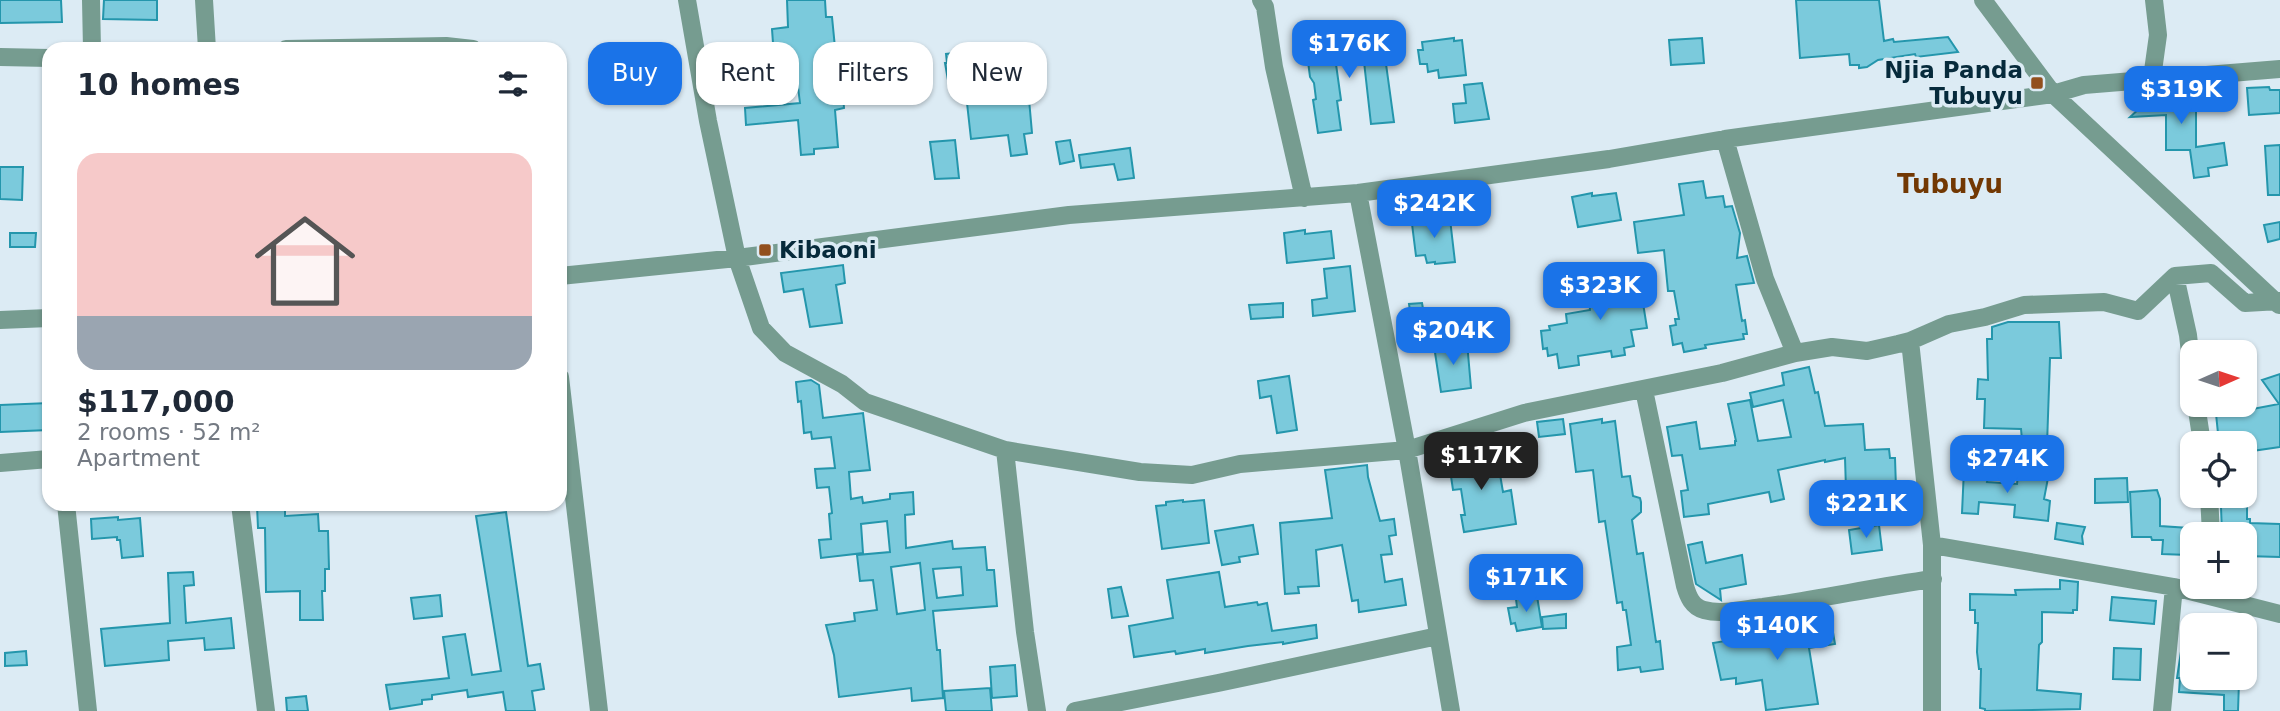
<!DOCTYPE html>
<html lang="en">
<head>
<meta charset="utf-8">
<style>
  body { margin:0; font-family:"DejaVu Sans",sans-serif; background:#f2f2f3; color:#1f2937; height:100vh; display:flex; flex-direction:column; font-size:26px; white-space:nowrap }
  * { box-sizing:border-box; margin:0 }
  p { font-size:23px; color:#747a83 }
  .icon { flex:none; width:38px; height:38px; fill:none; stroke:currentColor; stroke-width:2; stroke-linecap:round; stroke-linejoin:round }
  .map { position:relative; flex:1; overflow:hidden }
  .panel { position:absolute; left:42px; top:42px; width:525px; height:469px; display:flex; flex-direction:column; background:#fff; border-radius:21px; box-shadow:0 2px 5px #0004 }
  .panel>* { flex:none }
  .top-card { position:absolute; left:588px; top:42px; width:665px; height:63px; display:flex; gap:14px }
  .needle { width:46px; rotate:87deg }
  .tools { position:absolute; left:2180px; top:340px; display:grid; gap:14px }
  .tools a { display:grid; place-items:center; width:77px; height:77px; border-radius:14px; background:#fff; box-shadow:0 2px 5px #0004; font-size:35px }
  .price { position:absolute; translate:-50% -60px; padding:0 16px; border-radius:14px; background:#1a73e8; color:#fff; font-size:23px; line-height:46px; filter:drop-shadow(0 2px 4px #0008) }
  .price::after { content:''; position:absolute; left:50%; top:42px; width:21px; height:16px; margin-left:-10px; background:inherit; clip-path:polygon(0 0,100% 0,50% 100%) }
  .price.active { background:#222; color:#fff }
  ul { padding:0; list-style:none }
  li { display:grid; align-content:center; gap:14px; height:371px; padding:0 35px }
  li span { display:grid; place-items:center; height:217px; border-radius:21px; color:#555 }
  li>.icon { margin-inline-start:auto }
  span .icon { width:126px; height:126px; fill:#fffc; stroke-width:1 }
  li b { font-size:30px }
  h2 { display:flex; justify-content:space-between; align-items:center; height:84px; padding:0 35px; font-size:30px }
  .pill { padding:0 24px; border-radius:21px; background:#fff; box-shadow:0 2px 5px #0004; font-size:24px; line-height:63px }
  .pill.active { background:#1a73e8; color:#fff }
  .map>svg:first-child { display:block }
  .building { fill:#7bcadc; stroke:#2496ac; stroke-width:2; fill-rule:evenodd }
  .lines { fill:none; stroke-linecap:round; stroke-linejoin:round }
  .street { stroke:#769c90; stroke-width:18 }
  .poi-dot { fill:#92501e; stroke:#dcebf4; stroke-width:2.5 }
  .labels { text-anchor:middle; stroke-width:7; stroke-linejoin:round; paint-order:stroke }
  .poi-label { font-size:23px; font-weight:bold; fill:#062a3b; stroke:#dcebf4; text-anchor:end }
  .quarter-label { font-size:26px; font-weight:bold; fill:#723803; stroke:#dcebf4 }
</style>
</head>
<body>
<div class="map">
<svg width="2280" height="711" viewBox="0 0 2280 711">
  <rect width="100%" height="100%" fill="#dcebf4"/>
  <path class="building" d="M0 0H61L62 22 0 23Z
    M104 0H157V20L103 19Z
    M787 0H825L826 17H832L837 68H841L844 108 835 110 838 147 814 149V154L801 155 798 120 746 125 745 108 800 103 794 55 792 51 777 53 776 43H773L772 29 788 27Z
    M1796 0H1879L1884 41 1893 39 1894 42 1948 37 1958 52 1916 57 1915 54 1878 60 1867 67 1859 68V65H1850L1849 54 1800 58Z
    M1382 35 1394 122 1371 124 1363 53 1335 57 1341 100 1337 101 1341 130 1318 133 1313 100 1316 99 1314 83 1310 77 1306 46Z
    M1454 38V41L1462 40 1466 75 1439 78 1438 70 1428 72 1427 64H1420L1418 50H1423L1422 42Z
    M1702 38 1704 63 1671 65 1669 40Z
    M1018 48 1023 88H1028L1032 133 1024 134 1027 154 1011 156 1008 135 971 139 965 85 949 86 945 63H947L946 54 965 52 966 70 995 68 993 56H998L997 50Z
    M1482 83 1489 119 1455 123 1453 104 1466 103 1464 85Z
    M2196 87V147L2224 143 2227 165 2208 168 2209 176 2194 178 2190 150H2166V115L2130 117 2151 98 2126 99V93Z
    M2269 87 2270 90H2280V113L2249 115 2247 88Z
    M955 140 959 178 935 179 930 142Z
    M1070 140 1074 161 1060 164 1056 142Z
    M2280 145V195H2268L2265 146Z
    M1130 148 1134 178 1118 180 1114 164 1081 168 1079 155Z
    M0 167H23L22 200 0 199Z
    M1703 181 1706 198 1723 196 1725 207 1732 206 1740 233 1737 258 1747 256 1754 283 1736 285 1742 321 1745 320 1747 334H1743L1744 339 1705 345 1706 348 1684 352 1682 343 1673 345 1670 326 1676 325 1675 319H1679L1674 291H1668L1664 250 1638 253 1634 222 1684 215 1679 184Z
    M1592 193V196L1616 193 1621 220 1578 227 1572 197Z
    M1438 217V220L1450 219 1455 262 1435 264V262L1427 263 1425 255 1416 256 1412 224 1421 223V219Z
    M2280 222V239L2268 242 2264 225Z
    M1305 230V234L1331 231 1334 258 1287 263 1284 233Z
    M10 233H36L35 247H10Z
    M843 265 845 283 836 285 842 323 810 327 803 289 784 292 781 273Z
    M1350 266 1355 311 1313 316 1312 300 1327 298 1324 269Z
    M1638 272 1647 328 1631 330 1634 346 1624 348 1625 355 1612 357 1611 351 1578 356 1579 365 1559 368 1557 354 1548 356 1547 348 1543 349 1541 331 1550 330 1549 326 1567 323 1566 314 1590 310 1589 299 1599 298 1596 278Z
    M1283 303V317L1251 319 1249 305Z
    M1422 303 1428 338 1414 339 1409 304Z
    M2008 322H2059L2061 358H2050L2047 445H2039V450L2023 451 2021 429 1984 428 1985 399H1977L1978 379 1988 380 1987 339H1992V327Z
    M1467 342 1471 388 1441 392 1434 346Z
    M1809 367 1815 393 1818 392 1825 426 1863 424 1865 450 1889 449 1890 458H1895L1896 488 1846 490 1845 458 1825 462V460L1778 470 1784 499 1771 502 1769 492 1708 504 1709 514 1684 517 1681 491 1688 490 1682 455 1672 456 1667 427 1696 422 1700 449 1735 445V441H1736L1728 404 1750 400 1758 441 1791 437 1783 400 1753 407 1750 393 1784 385 1782 373Z
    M2280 374V447L2245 452V443H2219L2215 404H2241L2242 411 2279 404 2262 380Z
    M1289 376 1297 430 1277 433 1271 396 1260 398 1258 381Z
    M811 380 819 385 823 418 863 413 870 470 849 472 851 499 862 497 863 503 890 499V494L913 492 914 514 905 515 906 548 952 541 953 549 985 547 987 570H994L997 606 933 611 937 650H940L943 698 912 701 911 688 839 697 834 655 826 625 855 621 854 613 877 610 873 580 860 581 857 555 890 552 887 521 861 524 863 553 821 558 819 540 831 539 829 514 832 513 829 487 817 488 815 469 835 468 831 437 812 439 811 432 804 433 801 401 798 402 796 382ZM920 563 925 610 897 614 891 567ZM961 567 963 595 937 598 933 569Z
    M49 403V430L0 432V405Z
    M1563 419 1565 434 1539 437 1537 422Z
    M1602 419V423L1615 421 1622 477 1630 476 1633 496 1640 498 1641 502V512L1632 520 1637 554 1643 553 1656 642 1660 641 1663 669 1641 672 1640 667 1618 670 1617 647 1631 645 1626 610H1623L1622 602 1617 603 1605 521 1599 522 1593 470 1576 472 1570 424Z
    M1475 452 1476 460 1497 457 1503 492 1511 490 1516 524 1464 532 1461 515H1465L1461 489 1453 490 1448 456Z
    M1367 465 1368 477 1380 521 1394 519 1396 535 1389 536 1392 554 1381 555 1385 582 1402 579 1406 605 1359 612 1358 600 1352 601 1342 545 1316 550 1319 586 1298 587 1299 593 1285 594 1280 523 1332 518 1325 470Z
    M1964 469 1989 472 1987 482 2017 484 2018 475 2048 478 2044 499 2050 501 2048 521 2014 517 2015 505 1979 502 1978 514 1962 513Z
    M2127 478 2128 502 2095 503V479Z
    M2157 490 2160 499V526L2189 528 2188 555 2162 554 2163 540H2152L2151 537H2132L2130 492Z
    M1183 500V502L1204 500 1209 543 1162 549 1156 506 1166 505V502Z
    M285 505V516L318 514 319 531H328L329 569H325V591H322L323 620H300V591L266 592 265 528H258L257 506Z
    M2221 507H2247V519H2250V523L2280 524V557L2245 556V534H2222Z
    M506 512 528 666 540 664 544 689 532 691 535 711H506L503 692 468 697 467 690 432 695V699L422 700V704L390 709 386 685 449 678 443 637 465 634 472 675 501 671 476 516Z
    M118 517V520L140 518 143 556 122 558 120 540H117V537L92 539 91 519Z
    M2057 523 2085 527 2082 536 2083 544 2055 539Z
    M1253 525 1258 554 1239 557 1240 562 1222 565 1215 531Z
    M1879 525 1882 550 1852 554 1849 530Z
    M1702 542 1706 563 1742 555 1746 584 1720 589 1721 600 1696 584 1688 545Z
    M193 572 194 585 184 586 186 623 231 618 234 648 205 650 204 638 168 641 169 660 105 666 101 629 170 623 168 573Z
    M1219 572 1225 607 1257 602 1258 605 1267 603 1272 631 1316 625 1317 638 1283 644V642L1248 646 1205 653V649L1176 654 1175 651 1134 657 1129 626 1173 618 1167 580Z
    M2060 580 2078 582 2077 610H2073V613L2042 612V642L2039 645 2037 690 2081 694 2080 709 1985 711V709L1980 708 1981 669H1979L1977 652 1978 623H1975V610H1970V594L2016 595 2015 590 2060 589Z
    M1121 587 1128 616 1112 618 1108 589Z
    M440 595 442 616 414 619 411 598Z
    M1537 596 1542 627 1517 631 1515 623 1511 624 1508 608 1517 607 1516 599Z
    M2112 597 2156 601 2154 624 2110 620Z
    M1566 614V628L1543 629 1542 617Z
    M1806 620V624L1831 621 1835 644 1809 648 1818 704 1766 710 1762 680 1736 684V678L1721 680 1713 643 1761 635 1760 631 1781 629V623Z
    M2182 645H2193V677H2221V681L2239 682 2238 711H2224V695L2179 692 2180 678H2177Z
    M2114 648 2141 649 2140 680 2113 679Z
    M26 651 27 665 5 666V653Z
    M1015 665 1017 696 992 698 990 667Z
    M990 688 992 711H946L944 691Z
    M306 696 308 711H287L286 698Z"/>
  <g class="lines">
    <path class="street" d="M91 0 92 49
      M204 0 207 49
      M687 0 708 121 737 258 761 328 785 353 842 384 865 402 1005 450 1140 472 1192 475 1240 464 1407 450 1524 413 1722 373 1795 353 1832 347 1867 351 1898 344 1910 341 1949 324 1985 317 2024 305 2104 302 2138 311 2175 276 2211 273 2245 303 2280 301
      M1261 0 1265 7 1274 67 1304 198
      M1983 0 2053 94 2279 305
      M286 49 446 46 473 49
      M0 57 49 58
      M2152 78 2158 35 2154 0
      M1725 139 1765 279 1795 353
      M1358 193 1407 450 1451 711
      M560 276 737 258 1069 215 1358 193 1609 159 1725 139 2053 94 2084 85 2280 69
      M2175 276 2188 335 2193 380
      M0 320 49 318
      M1910 341 1932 545V711
      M560 377 599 711
      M1644 390 1685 586C1688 596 1692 607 1704 610 1722 615 1745 609 1763 607 1820 599 1876 587 1933 579
      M2196 404 2202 443
      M1005 450 1025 632 1037 711
      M0 463 49 459
      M2209 495 2211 534
      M66 504 88 711
      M240 504 266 711
      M1932 545 2174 587 2280 614
      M1075 711 1218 683 1438 636
      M2162 711 2174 587"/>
  </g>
  <g class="poi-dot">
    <rect x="2030" y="76" width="14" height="14" rx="3.5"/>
    <rect x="758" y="243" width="14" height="14" rx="3.5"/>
  </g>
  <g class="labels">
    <g class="poi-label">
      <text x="2023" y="78">Njia Panda<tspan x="2023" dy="26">Tubuyu</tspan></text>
      <text x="779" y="258" text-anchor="start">Kibaoni</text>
    </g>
    <g class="quarter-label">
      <text x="1950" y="193">Tubuyu</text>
    </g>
  </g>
</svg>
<div class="tools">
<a><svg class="needle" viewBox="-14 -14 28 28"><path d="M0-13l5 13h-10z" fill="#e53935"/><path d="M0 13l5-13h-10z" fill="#747a83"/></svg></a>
<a><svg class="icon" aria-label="locate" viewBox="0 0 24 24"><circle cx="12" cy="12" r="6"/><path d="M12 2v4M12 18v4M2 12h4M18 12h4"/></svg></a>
<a>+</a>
<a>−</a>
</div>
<b class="price" style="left:1349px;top:80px">$176K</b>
<b class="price" style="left:2181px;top:126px">$319K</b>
<b class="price" style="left:1434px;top:240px">$242K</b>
<b class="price" style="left:1600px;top:322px">$323K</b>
<b class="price" style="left:1453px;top:367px">$204K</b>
<b class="price active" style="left:1481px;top:492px">$117K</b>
<b class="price" style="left:2007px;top:495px">$274K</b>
<b class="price" style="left:1866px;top:540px">$221K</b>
<b class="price" style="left:1526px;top:614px">$171K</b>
<b class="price" style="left:1777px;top:662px">$140K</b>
<div class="top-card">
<a class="pill active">Buy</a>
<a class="pill">Rent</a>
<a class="pill">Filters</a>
<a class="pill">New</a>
</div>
<section class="panel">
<h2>10 homes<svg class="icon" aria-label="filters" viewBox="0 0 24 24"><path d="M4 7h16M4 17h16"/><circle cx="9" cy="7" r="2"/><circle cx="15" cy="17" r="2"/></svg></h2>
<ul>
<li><span style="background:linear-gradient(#f6c9c9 75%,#9aa5b1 0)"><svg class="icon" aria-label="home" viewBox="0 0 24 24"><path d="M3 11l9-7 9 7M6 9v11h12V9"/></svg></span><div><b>$117,000</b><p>2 rooms · 52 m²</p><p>Apartment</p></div></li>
</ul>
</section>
</div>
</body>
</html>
